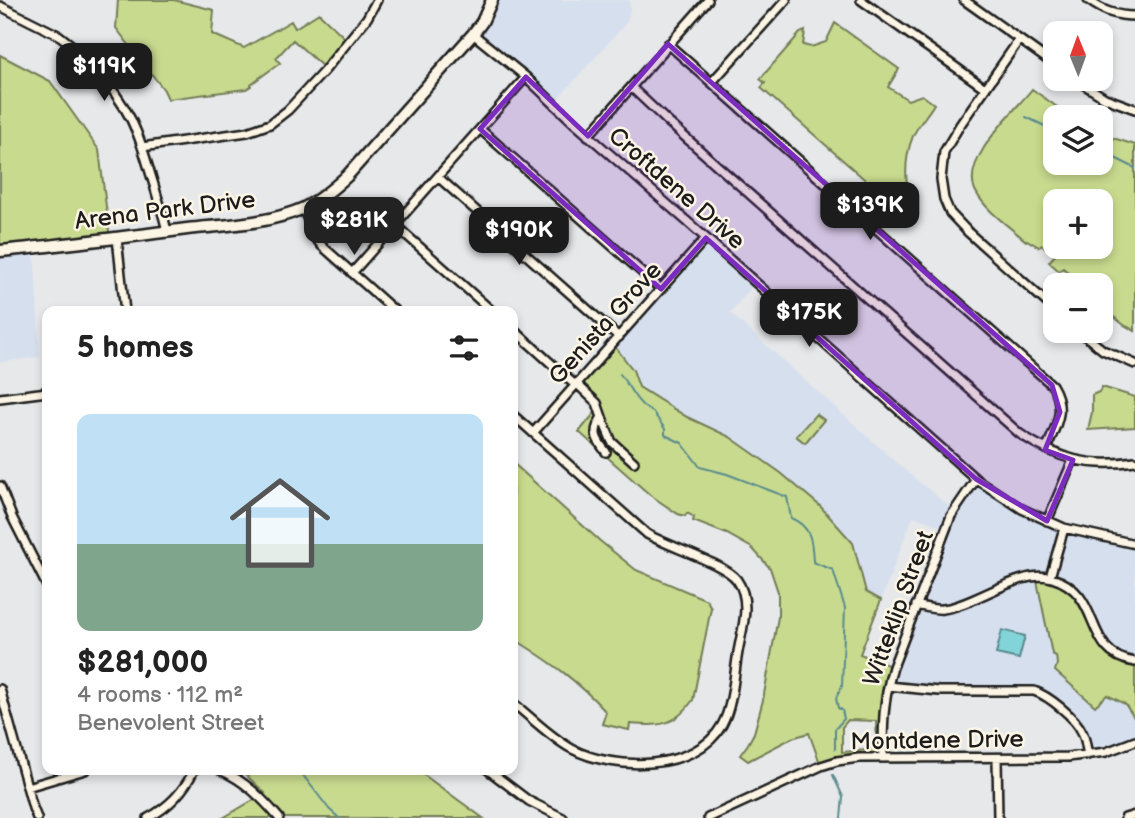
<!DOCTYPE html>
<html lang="en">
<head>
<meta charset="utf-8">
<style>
  body { margin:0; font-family:"Balsamiq Sans",sans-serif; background:#f2f2f2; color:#222; height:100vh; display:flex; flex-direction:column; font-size:26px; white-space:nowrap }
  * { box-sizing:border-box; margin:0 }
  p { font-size:23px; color:#767676 }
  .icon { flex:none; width:38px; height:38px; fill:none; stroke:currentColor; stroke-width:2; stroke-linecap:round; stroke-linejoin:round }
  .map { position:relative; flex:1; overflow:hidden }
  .panel { position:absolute; left:42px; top:306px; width:476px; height:469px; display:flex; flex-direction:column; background:#fff; border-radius:14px; box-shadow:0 4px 10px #0003 }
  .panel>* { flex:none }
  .needle { width:46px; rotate:359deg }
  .controls { position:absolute; left:1043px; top:21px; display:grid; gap:14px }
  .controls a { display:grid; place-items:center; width:70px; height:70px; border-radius:14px; background:#fff; box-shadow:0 4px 10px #0003; font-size:35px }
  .price { position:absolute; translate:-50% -60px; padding:0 16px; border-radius:14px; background:#1c1c1c; color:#fff; font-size:23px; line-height:46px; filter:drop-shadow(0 2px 4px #0008) }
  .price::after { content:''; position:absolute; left:50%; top:42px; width:21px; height:16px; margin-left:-10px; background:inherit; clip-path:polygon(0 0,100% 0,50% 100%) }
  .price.on { background:#222; color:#fff }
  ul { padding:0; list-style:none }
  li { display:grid; align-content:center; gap:14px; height:371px; padding:0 35px }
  li span { display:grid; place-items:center; height:217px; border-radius:14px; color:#555 }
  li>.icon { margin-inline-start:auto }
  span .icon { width:126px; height:126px; fill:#fffc; stroke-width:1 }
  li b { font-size:30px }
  h2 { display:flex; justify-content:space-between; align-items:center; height:84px; padding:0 35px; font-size:30px }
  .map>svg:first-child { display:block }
  .built { fill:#d6dfee }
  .green { fill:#c8da8e; stroke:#727b55; stroke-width:2; fill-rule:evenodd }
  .water { fill:#82d4d9; stroke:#598a8d; stroke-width:2 }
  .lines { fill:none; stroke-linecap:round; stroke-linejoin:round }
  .stream { stroke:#598a8d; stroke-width:2 }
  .street-casing { stroke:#1c1c1c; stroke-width:12 }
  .secondary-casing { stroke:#1c1c1c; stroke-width:15 }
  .street { stroke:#fcf5e5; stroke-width:7 }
  .secondary { stroke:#fcf5e5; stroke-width:10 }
  .marked { fill:#7b2cbf; fill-opacity:0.2; stroke:#7b2cbf; stroke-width:5; stroke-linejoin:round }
  .labels { text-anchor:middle; stroke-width:5; stroke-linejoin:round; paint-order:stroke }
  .street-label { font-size:24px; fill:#1c1c1c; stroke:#fcf5e5 }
</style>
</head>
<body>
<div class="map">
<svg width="1135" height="818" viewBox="0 0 1135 818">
  <rect width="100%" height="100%" fill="#e6e8ea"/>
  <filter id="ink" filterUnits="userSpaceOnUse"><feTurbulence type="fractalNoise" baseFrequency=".0143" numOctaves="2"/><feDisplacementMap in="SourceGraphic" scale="14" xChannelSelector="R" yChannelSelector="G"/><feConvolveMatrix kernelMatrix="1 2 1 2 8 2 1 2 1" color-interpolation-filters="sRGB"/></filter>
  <g filter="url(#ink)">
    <path class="built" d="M491 0H629L630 10 627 22 554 103 473 34Z
      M706 238 755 283 730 313 908 473 954 510 976 479 993 491 1064 528 1135 544V662L1117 657 1036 577 1052 654 1056 655 1057 665 1125 704 1135 719V741L1088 755 1080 727 1042 694 939 691 888 686 946 528 913 516 881 600 866 593 853 543 820 506 781 473 730 437 687 417 639 387 633 370 613 344Z
      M34 247 40 357 0 362V250Z"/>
    <path class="green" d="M118 0H174L214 10 212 34 244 48 291 21 295 28 319 13 346 39 322 66 293 40 276 58 280 63 251 84V86L246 89 168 99 164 90 116 28Z
      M835 23 899 69 888 87 908 100 922 95 934 104C928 114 918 125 913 136 903 161 905 188 913 213L902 204 897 208 761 88 765 83 760 79 800 33 805 31 803 45 811 47 826 42Z
      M0 55 50 81 99 150 110 239 0 250Z
      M1032 89 1071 117H1055V163H1101V134L1135 145V331L1124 325 1101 307V285H1077L1065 276 1068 272 1063 268 1059 271 1049 262 1055 255 1042 245 1039 247 1027 240 1026 241C1009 226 985 211 975 190 961 159 1015 111 1032 89ZM1055 201H1101V247H1055Z
      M613 344 633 370 639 387 687 417 730 437 781 473 820 506 853 543 866 592 881 600 860 654 893 667 884 698 883 758 821 766 809 733 792 738 748 761 740 755 748 744 754 733 763 700 778 617V592L770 568 752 548 727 534 693 521 694 517 687 513 685 516 678 514 650 495 579 432 598 409 576 384ZM848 720 876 721 877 744 868 750 842 752V727Z
      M1102 387 1135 397V427L1088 430 1092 412V395L1099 392Z
      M816 414 824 420 805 443 796 436Z
      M513 463 600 541 636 570 707 600 711 608 693 700C674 727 660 726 630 724L629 730 602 724 606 712C577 680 552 663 516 640L513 644Z
      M1036 576 1071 587 1110 652 1135 662V719L1125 704 1107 695 1095 706 1055 671 1057 664 1056 656 1052 654Z
      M243 770H417L483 818H223L265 793 243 772Z"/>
    <path class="water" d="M1002 630 1025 636 1019 659 996 654Z"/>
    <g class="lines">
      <path class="stream" d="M1026 117 1055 131
        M1101 151 1135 168
        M620 374C630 387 637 406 653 412L665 429V435L682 443 700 467 727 474 787 497 791 518C812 527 812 542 813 562L833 570 845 608 842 686 836 698 838 708 842 710 844 719 835 729V749
        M299 770 329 809 339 818
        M833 775 843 797 841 818"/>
      <defs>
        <path id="street" d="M861 0 985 88
          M964 0 1055 65
          M1088 0C1103 11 1116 16 1135 16
          M0 6 60 36C89 57 124 99 137 133 144 150 148 167 154 185 158 200 164 216 167 232
          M473 34 526 77 573 122 690 224 976 479 1022 509 1064 528 1135 544
          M1019 40 960 125 944 152 941 179 944 199 950 213 969 233 1055 310
          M668 44 1052 385C1067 410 1056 426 1046 449
          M1075 79 1105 98 1135 109
          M712 82 786 0
          M631 87 667 121 1020 434C1058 459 1089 468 1135 461
          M480 129 661 289
          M588 136 708 0
          M142 147 247 132 270 124 288 110 325 70 367 18 377 0
          M438 177 619 337
          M303 208 315 237 321 245 396 312
          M395 225 493 312
          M117 238 125 312
          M352 273 526 77
          M513 329 575 385
          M1079 331 1103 350 1135 364
          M576 383 597 403 604 423 612 442 634 462
          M0 398 47 392
          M513 415 647 534C669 547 724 563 737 580 752 601 742 629 738 652 734 674 733 706 722 725 696 772 614 771 572 749 550 737 532 718 513 703
          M602 417C592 432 595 438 606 452
          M533 433 706 238
          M0 486 12 517 47 586
          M1047 521 1073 460
          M1050 577 1064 528
          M916 605C925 607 934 610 943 609 976 605 1020 568 1052 578 1105 594 1081 654 1135 662
          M888 686 939 691H1034C1049 696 1076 718 1082 732 1086 739 1086 748 1088 755
          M0 689 33 808 37 818
          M883 758C883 723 883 701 893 667L951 516 976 479
          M997 758 998 818
          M220 770C244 780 262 798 279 818
          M488 770 529 801 563 818
          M27 787 85 770
          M148 818C169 807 184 791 194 770
          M708 818 821 766 837 761 859 758 1068 757 1106 752 1135 741
          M1125 818 1135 815"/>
        <path id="secondary" d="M0 251C63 245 125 237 187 229 225 225 268 224 304 208 320 200 334 188 347 176L473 34 482 22 492 0"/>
      </defs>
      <use href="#street" class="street-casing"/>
      <use href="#secondary" class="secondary-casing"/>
      <use href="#street" class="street"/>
      <use href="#secondary" class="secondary"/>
    </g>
  </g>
  <path class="marked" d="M668 44 1052 385 1060 412 1045 450 1073 460 1047 521 976 479 706 238 661 289 480 129 526 77 588 136Z"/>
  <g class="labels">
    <g class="street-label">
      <text transform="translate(677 188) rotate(41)" y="8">Croftdene Drive</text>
      <text transform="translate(165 210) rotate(-7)" y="8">Arena Park Drive</text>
      <text transform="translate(605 323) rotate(-48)" y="8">Genista Grove</text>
      <text transform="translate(898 608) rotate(-70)" y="8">Witteklip Street</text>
      <text transform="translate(937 740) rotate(-1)" y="8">Montdene Drive</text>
    </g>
  </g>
</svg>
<div class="controls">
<a><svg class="needle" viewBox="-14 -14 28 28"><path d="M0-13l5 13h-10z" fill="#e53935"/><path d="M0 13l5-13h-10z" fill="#767676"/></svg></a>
<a><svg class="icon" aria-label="layers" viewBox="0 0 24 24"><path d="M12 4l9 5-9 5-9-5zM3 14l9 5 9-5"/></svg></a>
<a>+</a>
<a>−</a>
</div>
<b class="price" style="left:104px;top:103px">$119K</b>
<b class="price" style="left:870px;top:242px">$139K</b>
<b class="price on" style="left:354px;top:257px">$281K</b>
<b class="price" style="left:519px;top:267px">$190K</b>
<b class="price" style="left:809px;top:349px">$175K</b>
<section class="panel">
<h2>5 homes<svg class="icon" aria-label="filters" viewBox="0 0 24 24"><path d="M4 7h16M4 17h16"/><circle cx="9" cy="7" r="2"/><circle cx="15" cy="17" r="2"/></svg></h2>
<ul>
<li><span style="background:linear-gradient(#bfe0f5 60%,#7fa58c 0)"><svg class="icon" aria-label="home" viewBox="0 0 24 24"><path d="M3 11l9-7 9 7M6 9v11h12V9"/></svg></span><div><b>$281,000</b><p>4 rooms · 112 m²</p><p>Benevolent Street</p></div></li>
</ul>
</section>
</div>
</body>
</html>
